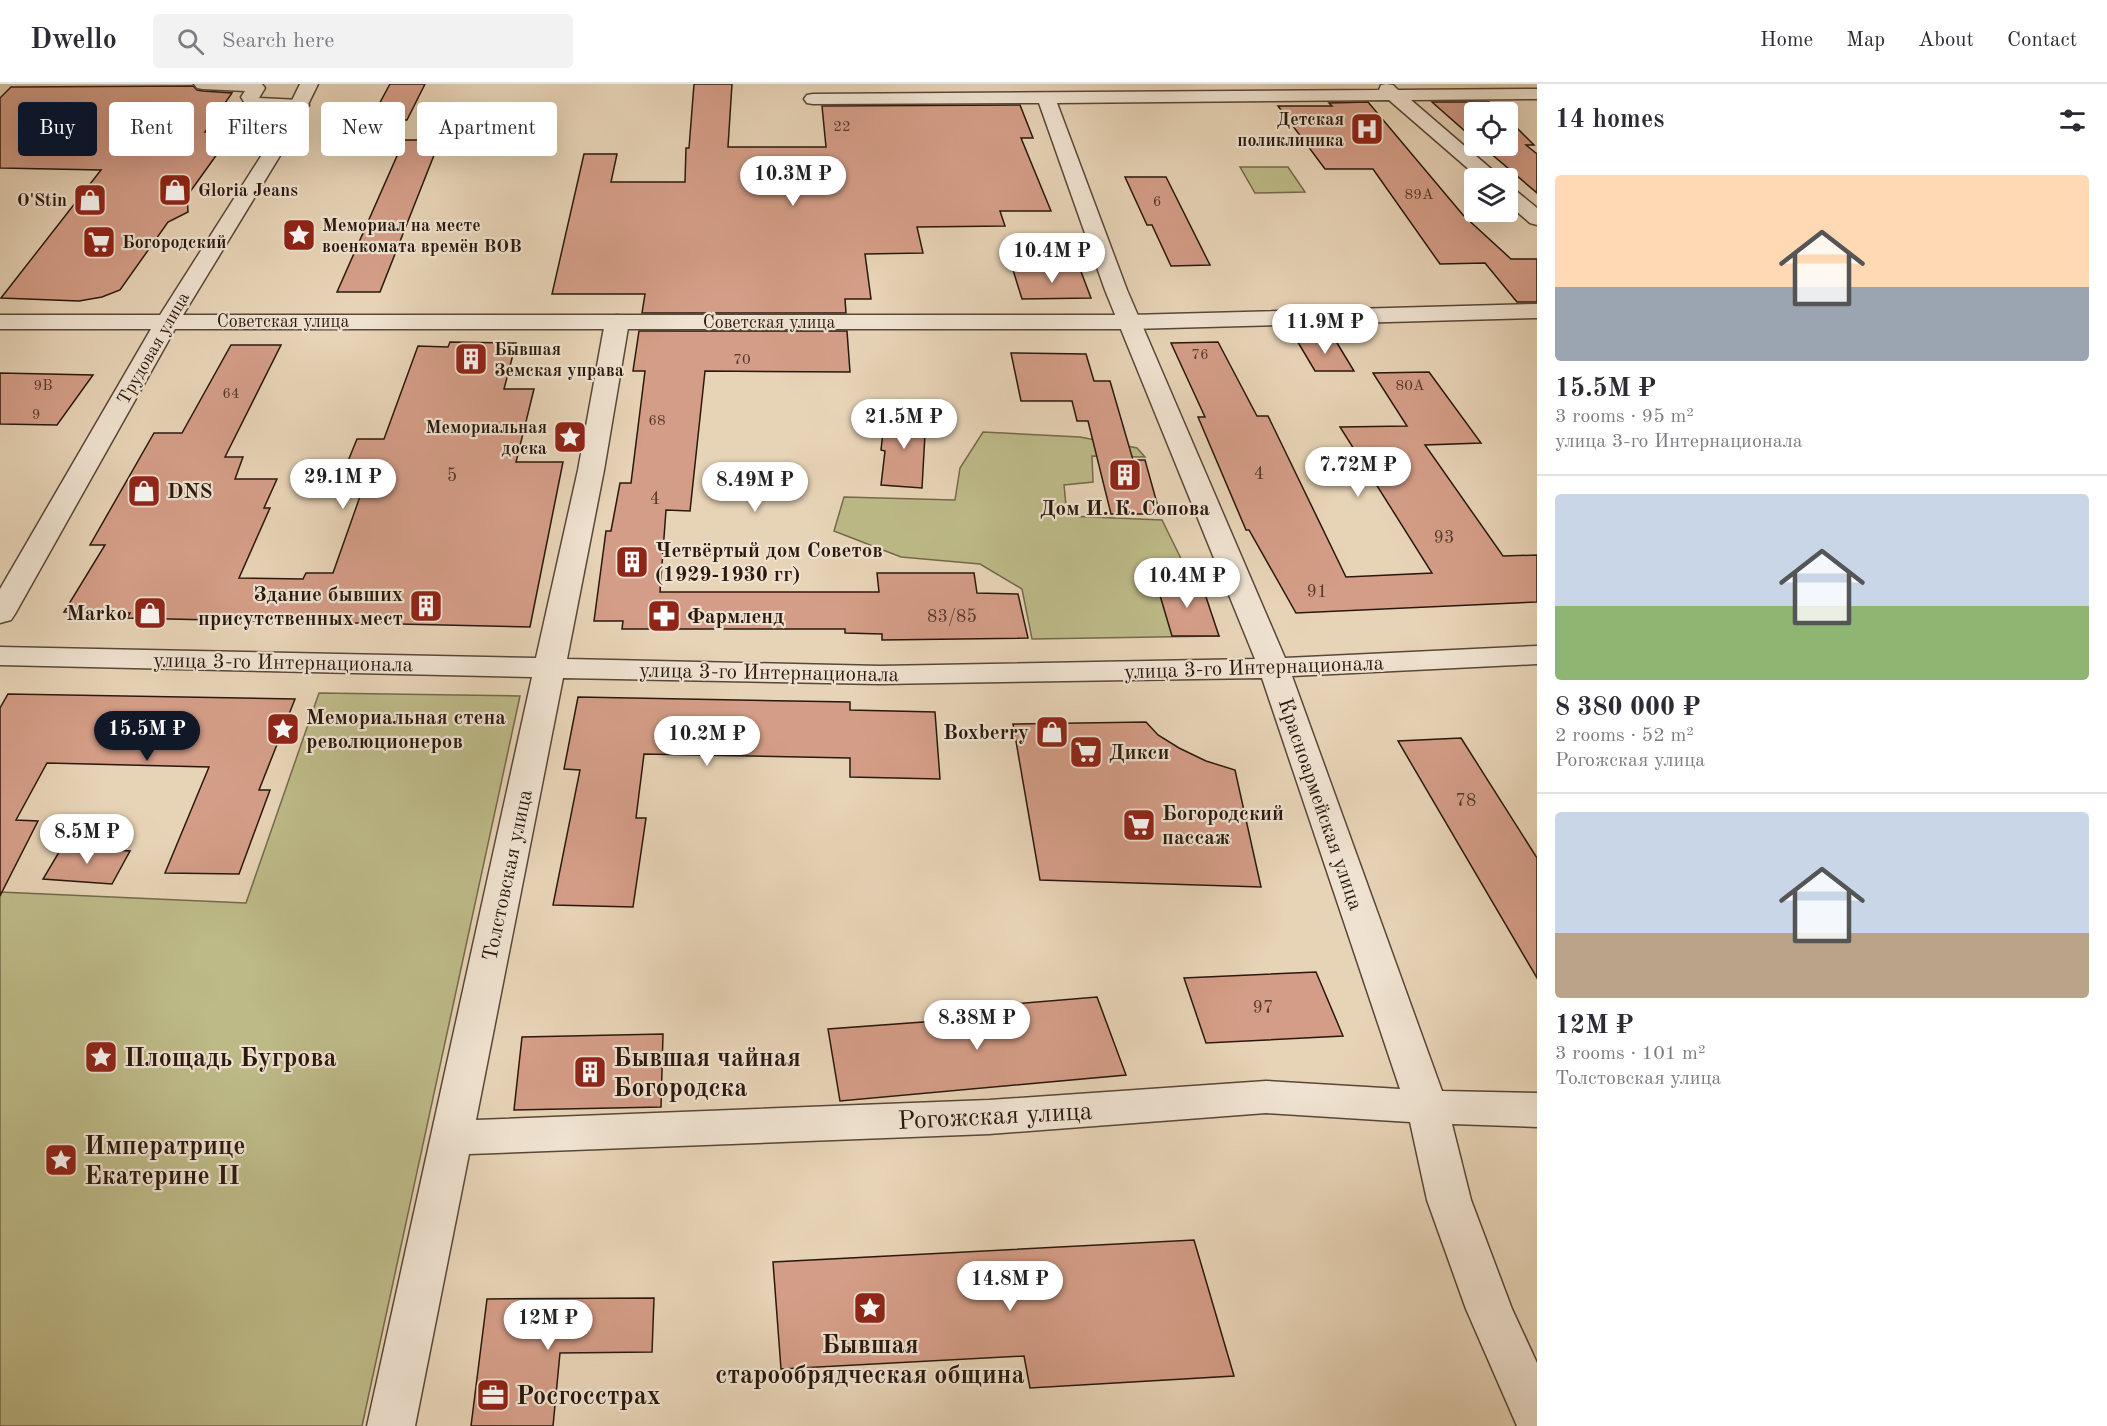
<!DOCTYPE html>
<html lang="en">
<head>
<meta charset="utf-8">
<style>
  body { margin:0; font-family:"Old Standard TT",serif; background:#f2f2f3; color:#2b2b33; height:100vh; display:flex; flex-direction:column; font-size:22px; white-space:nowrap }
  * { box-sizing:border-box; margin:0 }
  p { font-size:20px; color:#7c7c81 }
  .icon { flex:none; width:33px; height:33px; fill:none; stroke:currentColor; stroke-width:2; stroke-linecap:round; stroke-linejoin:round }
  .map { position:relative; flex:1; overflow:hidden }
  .panel { display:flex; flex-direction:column; background:#fff; width:570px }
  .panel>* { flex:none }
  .guide { position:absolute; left:18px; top:18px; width:570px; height:54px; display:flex; gap:12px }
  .controls { position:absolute; left:1464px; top:18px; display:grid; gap:12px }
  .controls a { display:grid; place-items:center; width:54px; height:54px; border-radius:6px; background:#fff; box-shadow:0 6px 24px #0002; font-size:30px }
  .price { position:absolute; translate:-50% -51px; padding:0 14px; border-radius:21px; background:#fff; color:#222; font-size:20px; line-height:39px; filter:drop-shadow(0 2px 3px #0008) }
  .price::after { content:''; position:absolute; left:50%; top:36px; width:18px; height:14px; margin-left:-9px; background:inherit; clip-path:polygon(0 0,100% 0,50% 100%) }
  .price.selected { background:#111827; color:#fff }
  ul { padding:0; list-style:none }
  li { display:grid; align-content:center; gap:12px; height:318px; padding:0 18px }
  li+li { border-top:2px solid #e1e1e2 }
  li span { display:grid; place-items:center; height:186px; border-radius:6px; color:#555 }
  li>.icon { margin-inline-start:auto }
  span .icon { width:108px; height:108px; fill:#fffc; stroke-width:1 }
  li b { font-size:26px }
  h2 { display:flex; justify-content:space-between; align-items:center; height:72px; padding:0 18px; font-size:26px }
  .tag { padding:0 21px; border-radius:6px; background:#fff; box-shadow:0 6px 24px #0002; font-size:21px; line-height:54px }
  .tag.selected { background:#111827; color:#fff }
  header { display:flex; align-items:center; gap:36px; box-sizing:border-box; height:84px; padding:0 30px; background:#fff; border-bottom:2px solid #e1e1e2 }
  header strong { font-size:28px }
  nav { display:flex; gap:33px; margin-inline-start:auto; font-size:21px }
  .search { width:420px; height:54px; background:#f2f2f3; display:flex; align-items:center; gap:15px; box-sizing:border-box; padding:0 21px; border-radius:6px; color:#7c7c81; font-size:22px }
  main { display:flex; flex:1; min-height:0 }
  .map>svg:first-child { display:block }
  .green { fill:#bdba88; stroke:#74694a; stroke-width:1.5 }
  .building { fill:#d49d87; stroke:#2a180d; stroke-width:1.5 }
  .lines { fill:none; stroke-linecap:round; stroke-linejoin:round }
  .minor-casing { stroke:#594737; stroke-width:3 }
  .tertiary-casing { stroke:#594737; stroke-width:3 }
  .minor { fill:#efe2d0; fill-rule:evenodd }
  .tertiary { fill:#efe2d0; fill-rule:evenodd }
  .labels { text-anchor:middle; stroke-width:4.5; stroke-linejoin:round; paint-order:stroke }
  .far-number-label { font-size:15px; fill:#54392c }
  .far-poi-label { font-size:18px; font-weight:bold; fill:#2a180d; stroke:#efe2d0; text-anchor:start }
  .far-street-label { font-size:18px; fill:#2a180d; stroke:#efe2d0 }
  .number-label { font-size:18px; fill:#54392c }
  .poi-label { font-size:21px; font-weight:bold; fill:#2a180d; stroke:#efe2d0; text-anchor:start }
  .street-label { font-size:21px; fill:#2a180d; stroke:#efe2d0 }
  .near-poi-label { font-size:26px; font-weight:bold; fill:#2a180d; stroke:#efe2d0; text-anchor:start }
  .near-street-label { font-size:26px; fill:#2a180d; stroke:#efe2d0 }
</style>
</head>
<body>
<header>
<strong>Dwello</strong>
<div class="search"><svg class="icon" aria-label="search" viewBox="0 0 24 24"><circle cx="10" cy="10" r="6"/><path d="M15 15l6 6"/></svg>Search here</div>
<nav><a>Home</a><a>Map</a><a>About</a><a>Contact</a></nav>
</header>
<main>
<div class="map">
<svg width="1537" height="1342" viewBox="0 0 1537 1342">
  <rect width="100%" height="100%" fill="#e7d3b6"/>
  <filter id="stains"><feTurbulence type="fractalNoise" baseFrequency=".00333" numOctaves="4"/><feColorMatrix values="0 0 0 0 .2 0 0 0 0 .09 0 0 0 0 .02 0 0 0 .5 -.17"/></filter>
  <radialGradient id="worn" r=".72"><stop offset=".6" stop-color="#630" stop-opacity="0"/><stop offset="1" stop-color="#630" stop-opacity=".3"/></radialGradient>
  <path class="green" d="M1240 83H1288L1305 108 1255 109Z
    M983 348 1080 353 1137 364 1145 373 1092 372 1093 398 1064 401 1067 432 1162 436 1219 552 1032 555 1022 505 980 480 901 473 834 447 844 413 955 416 960 384Z
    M319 609 520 612 362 1342H0V808L246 819Z"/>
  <path class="building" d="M390 0H425L407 36 371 35Z
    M694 0H732L728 63H826L822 22 1020 21 1033 54H1021L1051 127H1000L1005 142 917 143 923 169 865 170 871 215H845L846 229H642L645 210H552L584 70H617L611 98H685L686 64H689Z
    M193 2 197 6 203 7 232 9 205 48H233L187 112 188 128 168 138 120 206 102 213 79 217 1 214 101 86 0 84V14L11 3Z
    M1368 18 1463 131 1511 175H1537V218H1517L1485 179 1440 180 1373 85H1325L1278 22H1332L1329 19Z
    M1432 18H1489L1500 28H1474V55Z
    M1508 35 1534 61H1526L1537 70V109L1482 62H1508Z
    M404 56H440L380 208H337Z
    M1125 93H1166L1210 181 1171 182 1152 141H1147Z
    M1080 185 1091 214 1022 215 1013 186Z
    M639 247H847L850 288 705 287 690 427 666 426 660 508H879L877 489H974L977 509 1018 510 1028 554 882 556V550L845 549V545H622L623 537H594L606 447H611L620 399H631L645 287H633Z
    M1334 254 1354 287H1315L1296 255Z
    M450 258 516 259 504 305H534L516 378H563L530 543 127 534 130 529 64 528 105 461H90L154 349H182L231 261H281L225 373H243L235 395H277L264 424H270L239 494 303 495 306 489H333L363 404H337L357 355H384L418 262 448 263Z
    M1218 258 1257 332H1268L1346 493 1432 489 1340 343 1407 342 1373 289 1429 288 1481 359 1425 361 1503 472 1537 471V518L1296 529 1249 446H1246L1198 333H1205L1171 259Z
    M1011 269 1086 270 1094 297H1110L1133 376H1145L1160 430H1111L1088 337H1077L1072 317H1021Z
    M0 289 93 291 57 341 0 340Z
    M885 330 926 332 922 404 881 401 885 367 881 366Z
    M1156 498H1201L1219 552H1172Z
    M8 610 295 615 259 706H270L239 790 165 789 209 683 47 679 16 736 38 737 0 812V624Z
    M578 613 850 618V626L935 628 940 695 850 693V674L644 670 636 734H646L633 823 553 821 580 686 564 685Z
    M1146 638 1158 651 1179 664 1206 677 1235 686 1261 803 1040 796 1013 640Z
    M1461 654 1537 774V894L1398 657Z
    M62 763 130 767 112 800 43 795Z
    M1316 888 1343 952 1206 959 1184 894Z
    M1097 913 1126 991 840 1017 828 945 991 933 988 922Z
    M663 950 661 1023 514 1026 522 953Z
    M1194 1156 1234 1292 1030 1304 1024 1272 781 1285 773 1178Z
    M654 1214 652 1268 560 1269 553 1342H471L487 1215Z"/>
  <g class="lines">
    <defs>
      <path id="minor" d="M194 0H262L265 4 259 14 300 16 306 17 309 21 306 25 300 26 253 24 247 23 241 13 245 7 203 5 197 4Z
        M1386 0 1393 1 1398 6 1537 5V15L1411 16 1497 90 1499 94H1479L1389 16 1057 19 1127 206 1285 574 1537 562V580L1292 592 1442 1007 1537 1009V1043L1452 1040 1471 1116 1512 1225 1537 1279V1342H1517L1466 1225 1427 1116 1410 1038 1266 1029 989 1050 469 1070 415 1342H367L532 593 0 581V563L536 574 578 386 605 238 609 233 617 231 625 233 629 238 604 386 567 575 880 582 1255 575 1105 206 1039 19 813 20 807 19 804 15 807 11 813 10 1379 6 1381 1ZM563 594 880 600 1262 594 1400 1005 1266 997 989 1016 476 1036Z
        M1508 104 1515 106 1537 124V141L1530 139 1508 120Z"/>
      <path id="tertiary" d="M300 0H318L295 47 183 231H1130L1537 220V234L1130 245H175L15 530 11 536 0 539V505L151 245H0V231H160L277 47Z"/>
    </defs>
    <use href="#minor" class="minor-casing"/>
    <use href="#tertiary" class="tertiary-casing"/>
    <use href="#minor" class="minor"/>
    <use href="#tertiary" class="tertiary"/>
  </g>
  <defs>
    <symbol id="hospital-square" viewBox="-11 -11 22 22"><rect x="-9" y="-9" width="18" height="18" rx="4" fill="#8f2418" stroke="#efe2d0"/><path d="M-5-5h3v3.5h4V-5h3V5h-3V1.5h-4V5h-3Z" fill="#fff"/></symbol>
    <symbol id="shop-square" viewBox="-11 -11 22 22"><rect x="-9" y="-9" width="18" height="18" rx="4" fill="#8f2418" stroke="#efe2d0"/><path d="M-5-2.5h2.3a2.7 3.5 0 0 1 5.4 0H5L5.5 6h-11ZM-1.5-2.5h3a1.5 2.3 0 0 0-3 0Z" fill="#fff"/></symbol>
    <symbol id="sight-square" viewBox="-11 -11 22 22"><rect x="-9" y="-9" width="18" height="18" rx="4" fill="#8f2418" stroke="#efe2d0"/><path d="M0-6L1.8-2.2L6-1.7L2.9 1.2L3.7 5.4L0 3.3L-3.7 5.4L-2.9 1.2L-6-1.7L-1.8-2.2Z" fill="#fff"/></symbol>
    <symbol id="supermarket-square" viewBox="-11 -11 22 22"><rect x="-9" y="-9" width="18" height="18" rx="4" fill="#8f2418" stroke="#efe2d0"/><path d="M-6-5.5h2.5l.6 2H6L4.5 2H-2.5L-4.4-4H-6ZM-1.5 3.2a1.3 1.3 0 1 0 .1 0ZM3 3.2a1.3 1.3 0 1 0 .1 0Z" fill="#fff"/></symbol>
    <symbol id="building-square" viewBox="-11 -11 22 22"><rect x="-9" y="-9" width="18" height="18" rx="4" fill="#8f2418" stroke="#efe2d0"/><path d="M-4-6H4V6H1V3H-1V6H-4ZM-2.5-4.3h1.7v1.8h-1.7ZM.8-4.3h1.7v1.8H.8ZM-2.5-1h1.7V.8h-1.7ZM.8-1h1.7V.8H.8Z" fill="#fff"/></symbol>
    <symbol id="pharmacy-square" viewBox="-11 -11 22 22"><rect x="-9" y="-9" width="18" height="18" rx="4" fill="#8f2418" stroke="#efe2d0"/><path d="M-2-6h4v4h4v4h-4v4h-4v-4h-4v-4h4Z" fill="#fff"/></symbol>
    <symbol id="office-square" viewBox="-11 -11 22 22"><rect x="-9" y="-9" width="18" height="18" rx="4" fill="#8f2418" stroke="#efe2d0"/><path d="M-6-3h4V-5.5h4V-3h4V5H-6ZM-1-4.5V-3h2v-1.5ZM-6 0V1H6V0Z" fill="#fff"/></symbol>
  </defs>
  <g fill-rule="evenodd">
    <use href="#hospital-square" x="1348" y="26" width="38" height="38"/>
    <use href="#shop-square" x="156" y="87" width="38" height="38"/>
    <use href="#shop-square" x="71" y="97" width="38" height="38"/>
    <use href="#sight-square" x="280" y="132" width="38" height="38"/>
    <use href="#supermarket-square" x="80" y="139" width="38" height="38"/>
    <use href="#building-square" x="452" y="256" width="38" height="38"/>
    <use href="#sight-square" x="551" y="334" width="38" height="38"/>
    <use href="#building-square" x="1106" y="372" width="38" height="38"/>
    <use href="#shop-square" x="125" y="388" width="38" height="38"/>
    <use href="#building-square" x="613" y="459" width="38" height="38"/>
    <use href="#building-square" x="407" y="503" width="38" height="38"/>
    <use href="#shop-square" x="131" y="510" width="38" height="38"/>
    <use href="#pharmacy-square" x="645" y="513" width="38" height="38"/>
    <use href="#sight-square" x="264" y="626" width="38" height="38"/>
    <use href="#shop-square" x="1033" y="629" width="38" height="38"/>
    <use href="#supermarket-square" x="1067" y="649" width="38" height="38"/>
    <use href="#supermarket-square" x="1120" y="722" width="38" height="38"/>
    <use href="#sight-square" x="82" y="954" width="38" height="38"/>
    <use href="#building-square" x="571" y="969" width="38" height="38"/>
    <use href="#sight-square" x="42" y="1057" width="38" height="38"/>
    <use href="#sight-square" x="851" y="1205" width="38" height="38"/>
    <use href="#office-square" x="474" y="1292" width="38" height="38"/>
  </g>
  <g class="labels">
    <g class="far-number-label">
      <text x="842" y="47">22</text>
      <text x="1419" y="115">89А</text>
      <text x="1157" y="122">6</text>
      <text x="1200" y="275">76</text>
      <text x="742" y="280">70</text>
      <text x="43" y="306">9В</text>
      <text x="1410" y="306">80А</text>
      <text x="231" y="314">64</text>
      <text x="36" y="335">9</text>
      <text x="657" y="341">68</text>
    </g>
    <g class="far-poi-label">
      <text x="1344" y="41" text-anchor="end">Детская<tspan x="1344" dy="21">поликлиника</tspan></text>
      <text x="198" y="112">Gloria Jeans</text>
      <text x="67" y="122" text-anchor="end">O'Stin</text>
      <text x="322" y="147">Мемориал на месте<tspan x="322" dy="21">военкомата времён ВОВ</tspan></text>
      <text x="122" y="164">Богородский</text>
      <text x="494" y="271">Бывшая<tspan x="494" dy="21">Земская управа</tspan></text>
      <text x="547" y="349" text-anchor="end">Мемориальная<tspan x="547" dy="21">доска</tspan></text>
    </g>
    <g class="far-street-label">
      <text x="283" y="243">Советская улица</text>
      <text x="769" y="244">Советская улица</text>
      <text transform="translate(153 264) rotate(-60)" y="6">Трудовая улица</text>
    </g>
    <g class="number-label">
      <text x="1259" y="395">4</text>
      <text x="452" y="397">5</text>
      <text x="655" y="420">4</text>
      <text x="1444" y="459">93</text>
      <text x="1317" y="513">91</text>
      <text x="952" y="538">83/85</text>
      <text x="1466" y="722">78</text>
      <text x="1263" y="929">97</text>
    </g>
    <g class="poi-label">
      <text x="167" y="414">DNS</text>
      <text x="1125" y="431" text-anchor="middle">Дом И. К. Сопова</text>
      <text x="655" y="473">Четвёртый дом Советов<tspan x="655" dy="24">(1929-1930 гг)</tspan></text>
      <text x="403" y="517" text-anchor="end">Здание бывших<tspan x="403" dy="24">присутственных мест</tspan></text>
      <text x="127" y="536" text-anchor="end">Marko</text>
      <text x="687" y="539">Фармленд</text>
      <text x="306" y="640">Мемориальная стена<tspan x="306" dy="24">революционеров</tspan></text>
      <text x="1029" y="655" text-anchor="end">Boxberry</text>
      <text x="1109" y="675">Дикси</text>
      <text x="1162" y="736">Богородский<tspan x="1162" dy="24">пассаж</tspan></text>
    </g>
    <g class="street-label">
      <text transform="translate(283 578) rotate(1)" y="7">улица 3-го Интернационала</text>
      <text transform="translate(1254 583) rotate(-2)" y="7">улица 3-го Интернационала</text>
      <text transform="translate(769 588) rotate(1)" y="7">улица 3-го Интернационала</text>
      <text transform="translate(1321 720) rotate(71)" y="7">Красноармейская улица</text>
      <text transform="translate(507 791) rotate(-78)" y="7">Толстовская улица</text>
    </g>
    <g class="near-poi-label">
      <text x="124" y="982">Площадь Бугрова</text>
      <text x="613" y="982">Бывшая чайная<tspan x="613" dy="30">Богородска</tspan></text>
      <text x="84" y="1070">Императрице<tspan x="84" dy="30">Екатерине II</tspan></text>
      <text x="870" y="1269" text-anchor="middle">Бывшая<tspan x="870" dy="30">старообрядческая община</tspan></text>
      <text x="516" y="1320">Росгосстрах</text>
    </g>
    <g class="near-street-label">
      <text transform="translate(995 1031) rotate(-3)" y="9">Рогожская улица</text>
    </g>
  </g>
  <rect width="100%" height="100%" filter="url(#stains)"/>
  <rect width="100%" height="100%" fill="url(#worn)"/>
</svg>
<div class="controls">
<a><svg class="icon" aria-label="locate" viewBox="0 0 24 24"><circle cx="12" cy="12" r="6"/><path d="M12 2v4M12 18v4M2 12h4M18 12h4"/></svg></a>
<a><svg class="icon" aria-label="layers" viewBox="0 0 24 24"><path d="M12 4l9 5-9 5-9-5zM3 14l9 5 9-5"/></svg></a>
</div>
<b class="price" style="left:793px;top:123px">10.3M ₽</b>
<b class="price" style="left:1052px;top:200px">10.4M ₽</b>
<b class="price" style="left:1325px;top:271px">11.9M ₽</b>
<b class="price" style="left:904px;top:366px">21.5M ₽</b>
<b class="price" style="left:1358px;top:414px">7.72M ₽</b>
<b class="price" style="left:343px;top:426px">29.1M ₽</b>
<b class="price" style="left:755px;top:429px">8.49M ₽</b>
<b class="price" style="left:1187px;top:525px">10.4M ₽</b>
<b class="price selected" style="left:147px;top:678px">15.5M ₽</b>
<b class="price" style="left:707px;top:683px">10.2M ₽</b>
<b class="price" style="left:87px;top:781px">8.5M ₽</b>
<b class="price" style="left:977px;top:967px">8.38M ₽</b>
<b class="price" style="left:1010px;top:1228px">14.8M ₽</b>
<b class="price" style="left:548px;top:1267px">12M ₽</b>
<div class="guide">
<a class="tag selected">Buy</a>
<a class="tag">Rent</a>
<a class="tag">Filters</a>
<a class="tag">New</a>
<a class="tag">Apartment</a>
</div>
</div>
<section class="panel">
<h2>14 homes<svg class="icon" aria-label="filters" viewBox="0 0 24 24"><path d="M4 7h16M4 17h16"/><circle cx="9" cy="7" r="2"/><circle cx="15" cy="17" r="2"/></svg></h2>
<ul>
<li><span style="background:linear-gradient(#ffd9b3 60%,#9aa5b1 0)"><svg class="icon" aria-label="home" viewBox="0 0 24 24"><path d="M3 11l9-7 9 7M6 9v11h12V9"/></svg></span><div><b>15.5M ₽</b><p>3 rooms · 95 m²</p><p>улица 3-го Интернационала</p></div></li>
<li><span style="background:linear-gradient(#c9d6e8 60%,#8fb573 0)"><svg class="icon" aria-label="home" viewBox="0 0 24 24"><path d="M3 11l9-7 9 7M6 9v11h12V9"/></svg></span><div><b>8 380 000 ₽</b><p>2 rooms · 52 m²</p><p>Рогожская улица</p></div></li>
<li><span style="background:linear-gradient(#c9d6e8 65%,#b9a48a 0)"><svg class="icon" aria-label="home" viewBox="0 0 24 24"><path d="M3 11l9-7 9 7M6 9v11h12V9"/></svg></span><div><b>12M ₽</b><p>3 rooms · 101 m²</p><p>Толстовская улица</p></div></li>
</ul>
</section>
</main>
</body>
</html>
